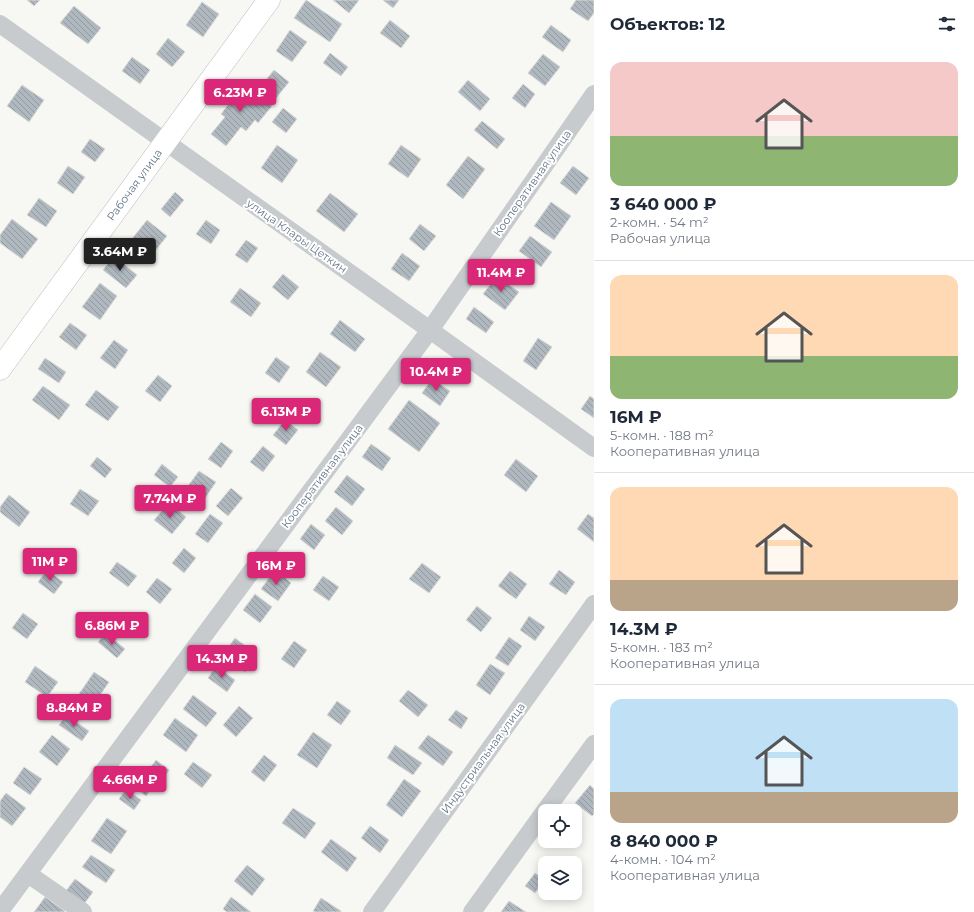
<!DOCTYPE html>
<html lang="ru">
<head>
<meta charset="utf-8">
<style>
  body { margin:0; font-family:Montserrat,sans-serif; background:#f2f2f3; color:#1f2937; height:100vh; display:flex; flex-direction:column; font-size:15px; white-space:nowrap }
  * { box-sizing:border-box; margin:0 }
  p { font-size:13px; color:#747a83 }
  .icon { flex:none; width:22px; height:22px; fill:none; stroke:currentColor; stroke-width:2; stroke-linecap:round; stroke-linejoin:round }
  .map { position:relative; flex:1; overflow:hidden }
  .sheet { display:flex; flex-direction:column; background:#fff; width:380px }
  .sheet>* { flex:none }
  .fabs { position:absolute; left:538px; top:804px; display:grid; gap:8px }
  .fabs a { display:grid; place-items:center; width:44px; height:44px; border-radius:8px; background:#fff; box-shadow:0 2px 10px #0003; font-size:20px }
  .price { position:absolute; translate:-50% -34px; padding:0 9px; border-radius:4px; background:#db2777; color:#fff; font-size:13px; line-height:26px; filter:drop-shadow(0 1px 2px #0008) }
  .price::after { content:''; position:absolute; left:50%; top:24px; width:12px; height:9px; margin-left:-6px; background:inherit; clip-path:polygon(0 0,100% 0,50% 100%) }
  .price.on { background:#222; color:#fff }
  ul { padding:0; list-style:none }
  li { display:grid; align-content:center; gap:8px; height:212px; padding:0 16px }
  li+li { border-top:1px solid #e0e1e3 }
  li span { display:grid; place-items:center; height:124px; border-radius:12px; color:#555 }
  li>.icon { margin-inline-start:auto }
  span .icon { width:72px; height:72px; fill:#fffc; stroke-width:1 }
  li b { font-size:17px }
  h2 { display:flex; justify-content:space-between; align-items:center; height:48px; padding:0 16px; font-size:17px }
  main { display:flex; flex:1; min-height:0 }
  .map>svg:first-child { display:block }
  .building { fill:url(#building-back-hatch); stroke:#d9d9d6 }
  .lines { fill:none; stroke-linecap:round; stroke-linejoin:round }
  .major-casing { stroke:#babec2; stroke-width:23 }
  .minor { stroke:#c7cbce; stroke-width:18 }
  .major { stroke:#fff; stroke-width:22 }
  .labels { text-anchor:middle; stroke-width:4; stroke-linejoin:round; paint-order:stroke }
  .street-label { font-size:11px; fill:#637588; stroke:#fff }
</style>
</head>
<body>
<main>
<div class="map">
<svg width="594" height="912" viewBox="0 0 594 912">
  <defs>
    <pattern id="building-back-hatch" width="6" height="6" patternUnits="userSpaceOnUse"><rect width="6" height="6" fill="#b0b8bf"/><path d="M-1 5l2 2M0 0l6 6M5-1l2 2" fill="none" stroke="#939aa1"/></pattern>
  </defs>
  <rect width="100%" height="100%" fill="#f7f8f4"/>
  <path class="building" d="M27 0H40L34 6Z
    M306 0 342 24 330 42 294 18Z
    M333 0H359L349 13Z
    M383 0H399L393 8Z
    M576 0H594V13L588 21 570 9Z
    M202 2 219 14 203 37 186 25Z
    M74 6 101 28 88 44 60 23Z
    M390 20 410 36 401 48 380 33Z
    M551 25 571 40 563 52 542 37Z
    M290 30 307 42 292 62 276 51Z
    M168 38 185 52 172 67 156 54Z
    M330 53 348 67 341 76 323 63Z
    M543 54 560 67 545 86 528 73Z
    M132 57 150 70 140 84 122 71Z
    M274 70 289 82 276 98 261 86Z
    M468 80 490 99 480 111 458 92Z
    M243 83 272 106 258 123 255 120 246 131 241 127 226 146 211 134 225 117 221 114 228 105 222 100 230 89 235 94Z
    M523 84 535 94 525 108 512 98Z
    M22 85 44 100 29 122 7 106Z
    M283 108 297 119 286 133 272 122Z
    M482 121 505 139 497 149 474 130Z
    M90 139 105 149 95 162 81 152Z
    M277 145 298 160 282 183 261 168Z
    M401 145 421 159 408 178 388 164Z
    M468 156 485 169 463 199 446 185Z
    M68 166 85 177 73 194 57 183Z
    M573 166 589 178 576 195 560 183Z
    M175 192 184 200 170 217 161 209Z
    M330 193 358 214 344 232 316 211Z
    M39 198 57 211 46 227 27 215Z
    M551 202 571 216 554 240 534 226Z
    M12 219 38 239 22 259 0 243V235Z
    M147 220 167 236 147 261 127 245Z
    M206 220 220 230 211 244 196 234Z
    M420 224 436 236 424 251 409 239Z
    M530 236 552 252 541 267 519 251Z
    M246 240 258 248 247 263 235 255Z
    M402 253 420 266 409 281 391 269Z
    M114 256 137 275 126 288 103 270Z
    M283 274 299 287 288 300 272 287Z
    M497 276 519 292 505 310 483 294Z
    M100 283 117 296 100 320 82 307Z
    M240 288 261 303 251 317 230 302Z
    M474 307 494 322 486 333 466 319Z
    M340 320 365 339 355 352 330 334Z
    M70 323 87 335 76 350 59 337Z
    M538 338 552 347 536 370 523 361Z
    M114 340 128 350 115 369 100 358Z
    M320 352 341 367 326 387 306 372Z
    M276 357 290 367 279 383 265 373Z
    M45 358 66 372 59 383 38 369Z
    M158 375 172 386 160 402 145 391Z
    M432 379 450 391 440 406 422 393Z
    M43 386 70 405 59 420 32 400Z
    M96 390 119 407 108 421 85 405Z
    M590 396 594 399V418L581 409Z
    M409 400 440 423 419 452 388 429Z
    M285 420 298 430 286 445 273 435Z
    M221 442 233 451 221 468 208 459Z
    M371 444 391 458 382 471 362 457Z
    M263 446 275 456 263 472 250 462Z
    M97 457 112 469 105 478 90 466Z
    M516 459 538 476 526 492 504 475Z
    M162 464 178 477 170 487 154 475Z
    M199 471 216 482 205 498 188 486Z
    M347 475 365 489 352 506 334 492Z
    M231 488 243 498 228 516 216 506Z
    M80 489 99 501 88 516 70 504Z
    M9 495 30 512 19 527 0 512V507Z
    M169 503 186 517 172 534 154 520Z
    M336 507 353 521 342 535 325 521Z
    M210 514 223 523 208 543 195 534Z
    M588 514 594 518V542L577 529Z
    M311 524 325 535 314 550 300 539Z
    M184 548 196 558 184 573 172 563Z
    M117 562 137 576 128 587 109 573Z
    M422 563 441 577 429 593 409 579Z
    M47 570 63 582 54 594 38 582Z
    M275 570 291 583 278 601 261 589Z
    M559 570 575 582 566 595 549 584Z
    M510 571 527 584 516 599 498 586Z
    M323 576 339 587 329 601 313 590Z
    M157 578 172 589 160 604 146 592Z
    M255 594 272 607 260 623 243 610Z
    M477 606 492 618 481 632 466 620Z
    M126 612 145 627 137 637 118 622Z
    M23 613 38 624 27 639 12 628Z
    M529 616 545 627 535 641 520 630Z
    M106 633 125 649 117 658 98 642Z
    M509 637 522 646 508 666 495 658Z
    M235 638 257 655 245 672 222 656Z
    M294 641 307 650 294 668 281 659Z
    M490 664 505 673 490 695 476 685Z
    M35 666 58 682 47 697 25 682Z
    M216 666 235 680 227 692 208 678Z
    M94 672 109 682 94 704 79 694Z
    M408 690 428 705 418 717 399 701Z
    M193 695 217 713 206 727 183 709Z
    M337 701 351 711 341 725 327 715Z
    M239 706 253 718 236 737 223 725Z
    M456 710 468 718 461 729 448 720Z
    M66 715 89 731 82 741 59 725Z
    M175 718 198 735 186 752 163 735Z
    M313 732 332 745 317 768 297 755Z
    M52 735 70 749 57 766 39 752Z
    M428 735 453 752 443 766 418 748Z
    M395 745 422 763 413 775 387 758Z
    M264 755 277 765 264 782 251 772Z
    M156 760 169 770 160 782 147 772Z
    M193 762 212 775 202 788 184 774Z
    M24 767 42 779 30 795 13 783Z
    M138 777 152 788 146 796 131 785Z
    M404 779 421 791 402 817 386 805Z
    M590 785 594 789V814L592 816 575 803Z
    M126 789 141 800 134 810 119 799Z
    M6 793 26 808 12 826 0 817V801Z
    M293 808 316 823 305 839 282 823Z
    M107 818 127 831 111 854 91 841Z
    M370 826 389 840 380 853 361 838Z
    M331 839 357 858 347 872 321 852Z
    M91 855 115 870 106 883 82 867Z
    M247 865 265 879 252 896 234 881Z
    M535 873 545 880 535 893 525 886Z
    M75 879 93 892 84 904 66 891Z
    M45 897 65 911 64 912H34Z
    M231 897 251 912H227L223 909Z
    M321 898 341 911V912H315L313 911Z
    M509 901 526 912H501Z"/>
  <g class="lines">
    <defs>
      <g id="major">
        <path id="s1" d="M0 369 269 0"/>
      </g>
    </defs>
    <use href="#major" class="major-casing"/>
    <path class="minor" d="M0 24 430 330 594 448
      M545 811 594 744
      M28 874 83 912
      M0 911 430 330 594 94
      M372 912 594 604
      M472 912 545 811"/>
    <use href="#major" class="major"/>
  </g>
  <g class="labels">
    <g class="street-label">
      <text transform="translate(532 183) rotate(-55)" y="4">Кооперативная улица</text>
      <text dy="4" stroke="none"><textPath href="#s1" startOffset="228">Рабочая улица</textPath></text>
      <text transform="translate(297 236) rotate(35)" y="4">улица Клары Цеткин</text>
      <text transform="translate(322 476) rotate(-53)" y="4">Кооперативная улица</text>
      <text transform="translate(483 758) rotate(-54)" y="4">Индустриальная улица</text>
    </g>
  </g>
</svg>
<div class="fabs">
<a><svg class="icon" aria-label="locate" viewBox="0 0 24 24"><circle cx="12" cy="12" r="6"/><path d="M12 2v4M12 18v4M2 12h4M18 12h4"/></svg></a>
<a><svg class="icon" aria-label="layers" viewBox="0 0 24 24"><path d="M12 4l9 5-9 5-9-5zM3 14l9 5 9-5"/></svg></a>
</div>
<b class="price" style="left:240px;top:113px">6.23M ₽</b>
<b class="price on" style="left:120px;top:272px">3.64M ₽</b>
<b class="price" style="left:501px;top:293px">11.4M ₽</b>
<b class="price" style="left:436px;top:392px">10.4M ₽</b>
<b class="price" style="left:286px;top:432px">6.13M ₽</b>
<b class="price" style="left:170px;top:519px">7.74M ₽</b>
<b class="price" style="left:50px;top:582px">11M ₽</b>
<b class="price" style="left:276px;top:586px">16M ₽</b>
<b class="price" style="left:112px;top:646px">6.86M ₽</b>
<b class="price" style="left:222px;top:679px">14.3M ₽</b>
<b class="price" style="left:74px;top:728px">8.84M ₽</b>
<b class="price" style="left:130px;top:800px">4.66M ₽</b>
</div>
<section class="sheet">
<h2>Объектов: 12<svg class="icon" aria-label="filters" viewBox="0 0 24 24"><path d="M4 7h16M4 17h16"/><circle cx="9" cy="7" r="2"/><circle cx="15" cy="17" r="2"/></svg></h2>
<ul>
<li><span style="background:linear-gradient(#f6c9c9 60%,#8fb573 0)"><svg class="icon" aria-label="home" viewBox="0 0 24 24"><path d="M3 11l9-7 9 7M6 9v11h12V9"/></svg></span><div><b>3 640 000 ₽</b><p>2-комн. · 54 m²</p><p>Рабочая улица</p></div></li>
<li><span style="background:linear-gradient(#ffd9b3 65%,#8fb573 0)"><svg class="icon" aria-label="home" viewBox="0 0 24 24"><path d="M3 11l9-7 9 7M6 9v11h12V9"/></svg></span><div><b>16M ₽</b><p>5-комн. · 188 m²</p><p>Кооперативная улица</p></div></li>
<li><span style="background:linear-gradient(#ffd9b3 75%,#b9a48a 0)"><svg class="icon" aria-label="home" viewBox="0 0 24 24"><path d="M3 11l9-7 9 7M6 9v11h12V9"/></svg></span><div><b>14.3M ₽</b><p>5-комн. · 183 m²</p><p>Кооперативная улица</p></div></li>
<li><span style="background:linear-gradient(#bfe0f5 75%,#b9a48a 0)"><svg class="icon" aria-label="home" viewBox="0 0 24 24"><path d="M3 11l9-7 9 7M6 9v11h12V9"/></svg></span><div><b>8 840 000 ₽</b><p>4-комн. · 104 m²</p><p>Кооперативная улица</p></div></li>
</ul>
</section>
</main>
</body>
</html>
